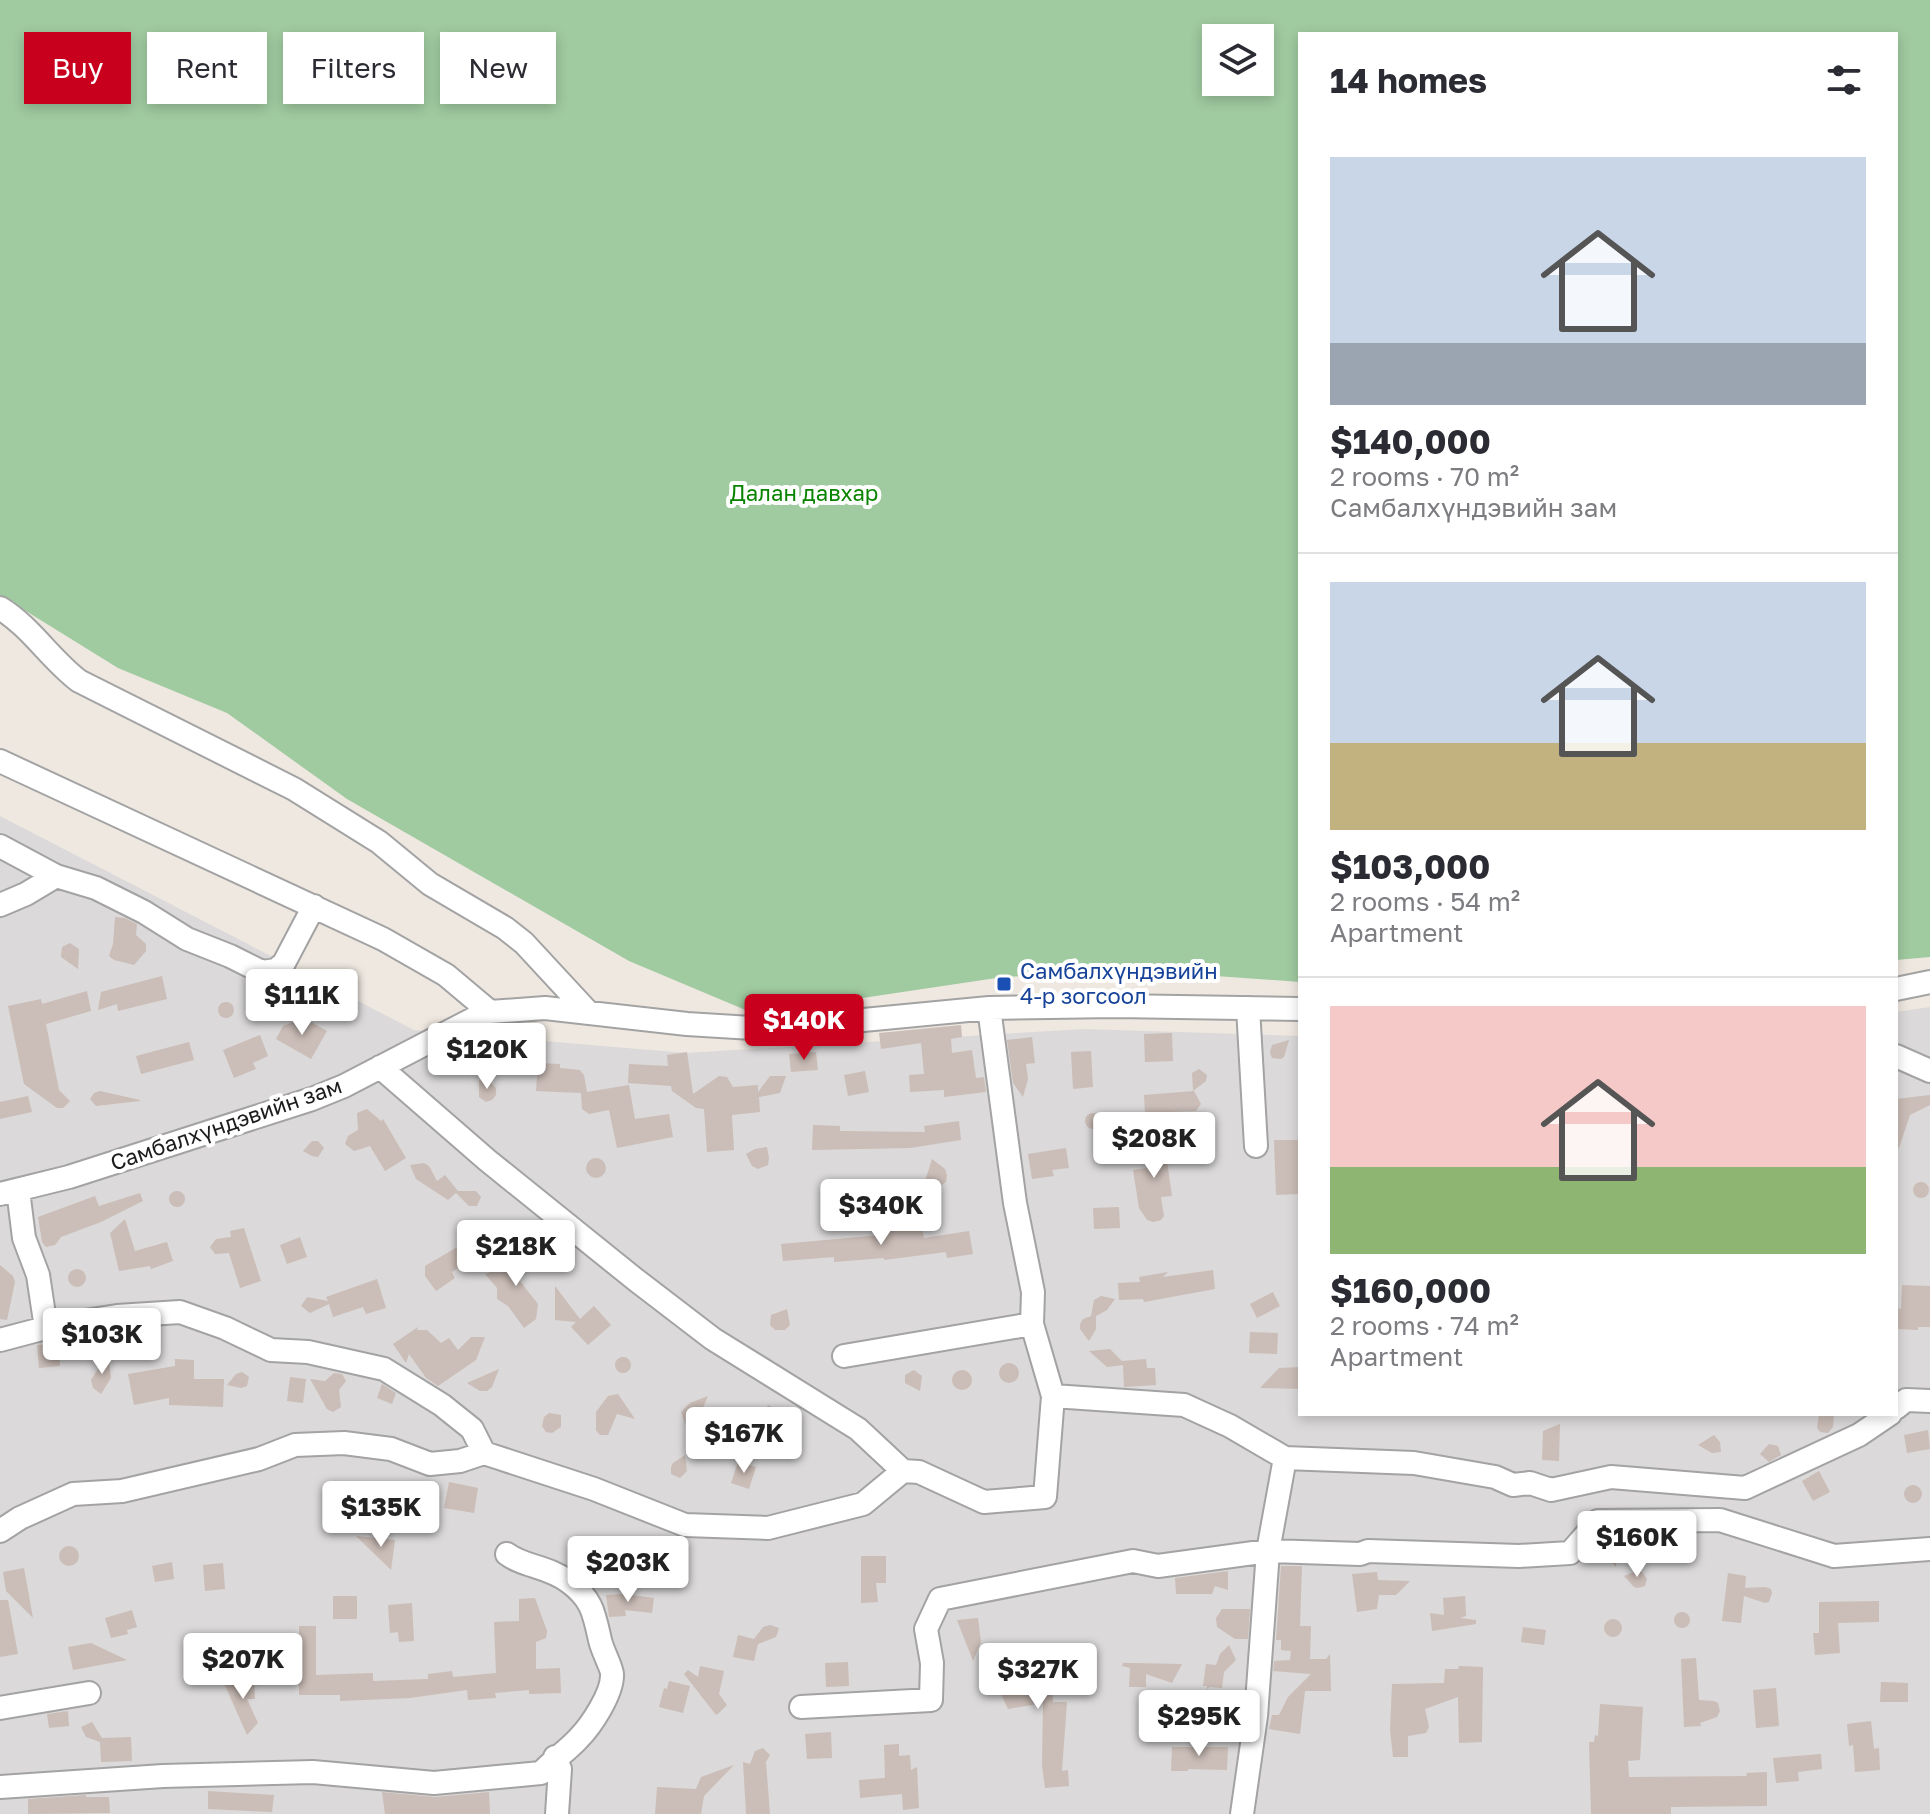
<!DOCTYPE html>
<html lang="en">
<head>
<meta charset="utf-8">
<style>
  body { margin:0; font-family:"Golos Text",sans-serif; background:#f2f2f3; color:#2b2b33; height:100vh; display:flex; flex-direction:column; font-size:30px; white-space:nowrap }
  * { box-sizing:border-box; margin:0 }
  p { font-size:26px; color:#7c7c81 }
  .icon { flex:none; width:44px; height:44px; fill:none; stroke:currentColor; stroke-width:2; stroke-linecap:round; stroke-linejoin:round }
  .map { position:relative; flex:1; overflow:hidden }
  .sheet { position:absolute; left:1298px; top:32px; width:600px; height:1384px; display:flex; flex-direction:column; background:#fff; border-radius:0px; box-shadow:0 4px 12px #0003 }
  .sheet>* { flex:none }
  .hud { position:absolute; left:24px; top:32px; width:760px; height:72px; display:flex; gap:16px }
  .buttons { position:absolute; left:1202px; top:24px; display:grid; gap:16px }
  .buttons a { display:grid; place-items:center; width:72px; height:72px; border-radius:0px; background:#fff; box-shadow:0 4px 12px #0003; font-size:40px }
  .price { position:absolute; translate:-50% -68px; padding:0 18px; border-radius:8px; background:#fff; color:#222; font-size:26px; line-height:52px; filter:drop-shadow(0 2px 4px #0008) }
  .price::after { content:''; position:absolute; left:50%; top:48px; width:24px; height:18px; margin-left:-12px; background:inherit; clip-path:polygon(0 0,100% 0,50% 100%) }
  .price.selected { background:#c9001d; color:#fff }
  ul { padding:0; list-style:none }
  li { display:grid; align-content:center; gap:16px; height:424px; padding:0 32px }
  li+li { border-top:2px solid #e1e1e2 }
  li span { display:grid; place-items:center; height:248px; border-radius:0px; color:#555 }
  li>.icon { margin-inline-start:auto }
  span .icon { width:144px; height:144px; fill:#fffc; stroke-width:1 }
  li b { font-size:34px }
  h2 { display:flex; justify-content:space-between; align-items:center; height:96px; padding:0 32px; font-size:34px }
  .chip { padding:0 28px; border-radius:0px; background:#fff; box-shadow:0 4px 12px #0003; font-size:28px; line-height:72px }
  .chip.selected { background:#c9001d; color:#fff }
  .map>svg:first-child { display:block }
  .residential { fill:#dbd9d9 }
  .cemetery { fill:#a0caa0; fill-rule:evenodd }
  .building { fill:#cbbdb7 }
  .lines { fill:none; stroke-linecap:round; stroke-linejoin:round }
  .minor-casing { stroke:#a3a3a3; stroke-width:26 }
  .minor { stroke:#fff; stroke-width:22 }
  .transit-dot { fill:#1a4fb4; stroke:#fff; stroke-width:3 }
  .labels { text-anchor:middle; stroke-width:8; stroke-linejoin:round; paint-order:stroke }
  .park-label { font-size:22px; fill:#098401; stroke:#fff }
  .transit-label { font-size:22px; fill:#164399; stroke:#fff; text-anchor:start }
  .street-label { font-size:22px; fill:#1c1c1c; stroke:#fff }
</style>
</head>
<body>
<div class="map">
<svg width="1930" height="1814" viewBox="0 0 1930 1814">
  <rect width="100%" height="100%" fill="#efe8e1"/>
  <path class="residential" d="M0 816 414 1030 686 1053 1084 1029 1300 1036V1414H1896V1012L1930 1007V1814H0Z"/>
  <path class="cemetery" d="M0 0H1930V957L1896 960V34H1300V982L1145 971 1003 977 755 1014 629 961 347 799 227 713 118 668 0 595ZM1216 38H1260V82H1216Z"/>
  <path class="building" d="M115 917 125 918 137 924 136 935 146 944V951L134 965 114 960 109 956 113 944Z
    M70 943 79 949 78 969 61 957 62 947Z
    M162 976 167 999 118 1011 117 1004 98 1010 101 992Z
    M87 991 91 1011 46 1024 59 1090 70 1101 63 1108H57L24 1084 8 1006 41 999 42 1004Z
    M218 1010a8 8 0 1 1 16 0a8 8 0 1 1-16 0Z
    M304 1018 327 1031 311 1059 276 1039 283 1026Z
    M961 1025 962 1037 951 1039 952 1053 972 1050 976 1078 984 1077 986 1092 944 1097V1090L910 1092 909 1075 924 1074 921 1043 881 1049 879 1033Z
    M1172 1033 1173 1061 1145 1062 1144 1034Z
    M260 1035 268 1056 253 1063 256 1069 234 1078 223 1050Z
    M1032 1037 1035 1063 1026 1064 1028 1079 1023 1097 1013 1083 1007 1040Z
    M1289 1040 1284 1057 1281 1059 1272 1058 1270 1052 1272 1045Z
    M189 1042 194 1060 141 1074 136 1056Z
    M465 1049 481 1050 478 1075 462 1073Z
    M1091 1051 1093 1087 1073 1089 1071 1052Z
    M687 1052 693 1094 719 1076 727 1077 733 1087 758 1085V1092L770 1076H786L780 1093 759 1097 760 1112 732 1115 734 1150 707 1152 704 1109 696 1108 672 1091 671 1086 628 1083 629 1064 668 1066 667 1055Z
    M816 1052 818 1070 791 1072 789 1054Z
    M538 1063 560 1064V1068L580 1070 584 1075 587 1092 629 1085 635 1119 669 1114 673 1137 617 1148 609 1110 589 1114 582 1109 581 1093 536 1091Z
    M1199 1069 1207 1075 1206 1081 1193 1091 1192 1073Z
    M865 1071 869 1092 848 1096 844 1075Z
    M479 1080 491 1083 496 1088V1095L492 1100 486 1102 479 1097Z
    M100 1091 140 1100V1101L96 1106 90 1099 94 1093Z
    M1194 1091 1201 1104 1196 1111 1145 1113 1144 1095Z
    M1930 1095V1105L1910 1115 1899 1148 1896 1147V1099Z
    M28 1096 32 1112 0 1119V1102Z
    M367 1109 381 1121 383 1119 406 1158 385 1171 370 1146 354 1151 345 1144 348 1136 358 1130 357 1113Z
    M1085 1121a8 8 0 1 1 16 0a8 8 0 1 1-16 0Z
    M959 1121 961 1140 910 1148 812 1150 813 1125 840 1126V1131L925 1132 924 1126Z
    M1162 1126 1172 1196 1161 1197 1164 1216 1161 1220 1153 1222 1147 1220 1139 1208 1133 1170 1153 1167 1150 1127Z
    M1274 1140H1300V1194L1276 1195Z
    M312 1141H318L324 1148 318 1157 312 1156 303 1151Z
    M767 1147 769 1158 768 1165 758 1169 752 1166 746 1154 755 1149Z
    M1066 1148 1069 1168 1052 1170 1054 1176 1032 1179 1028 1154Z
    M586 1168a10 10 0 1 1 20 0a10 10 0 1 1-20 0Z
    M932 1159 945 1169 947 1175 946 1182 940 1186H933L926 1178Z
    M424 1163 429 1166 437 1181 445 1175 458 1191H476L481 1197 477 1206H469L456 1193 448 1200 416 1179 410 1165Z
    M1913 1190a8 8 0 1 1 16 0a8 8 0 1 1-16 0Z
    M169 1199a8 8 0 1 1 16 0a8 8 0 1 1-16 0Z
    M140 1193 143 1201 101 1222 61 1237 55 1245 46 1247 42 1242 38 1217 95 1196 99 1206Z
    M1119 1207 1120 1228 1094 1229 1093 1208Z
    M125 1219 135 1251 167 1242 173 1261 151 1269 150 1266 119 1271 110 1233Z
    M922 1227 924 1238 969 1231 973 1254 947 1258 946 1252 884 1260V1258L834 1262V1257L783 1261 781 1244 881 1235 880 1232Z
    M244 1228 261 1281 240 1288 229 1253 215 1254 210 1247 216 1239 231 1237 230 1231Z
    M300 1237 307 1257 287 1264 280 1245Z
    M464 1243 474 1258 452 1272 455 1278 436 1291 425 1276V1266Z
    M529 1248 538 1262 516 1276 538 1304 536 1319 524 1328 508 1306 497 1299V1288L485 1274 498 1269Z
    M0 1265 13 1276 15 1282 7 1320 0 1319Z
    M68 1278a9 9 0 1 1 18 0a9 9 0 1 1-18 0Z
    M1213 1270 1215 1289 1144 1302 1143 1299 1119 1300 1118 1283 1140 1282 1139 1277 1168 1272 1163 1277Z
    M377 1279 386 1308 366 1314 363 1307 333 1317 329 1304 310 1313 301 1306 307 1297 328 1301 326 1297Z
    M1902 1285 1930 1286V1327H1918V1330L1896 1329V1308L1901 1309Z
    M555 1286 580 1319 594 1306 611 1325 588 1345 571 1327 576 1322 555 1320Z
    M1273 1292 1280 1306 1257 1318 1250 1304Z
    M1101 1296 1115 1299 1107 1310 1096 1316V1329L1089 1341 1080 1329V1324L1083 1319 1091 1316 1094 1300Z
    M787 1309 790 1325 785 1330H775L770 1325 771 1315Z
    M418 1327 417 1330H427L441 1343 449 1338 458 1350 471 1337H485L476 1360 438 1386 426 1378 409 1354 406 1363 393 1344Z
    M1250 1332 1278 1333 1277 1354 1249 1353Z
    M59 1343 60 1366 39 1368 37 1345Z
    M1110 1349 1122 1361 1146 1359 1147 1368H1155L1156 1385 1124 1387 1123 1365 1107 1367 1089 1351Z
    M108 1353 111 1378 101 1394 93 1388 91 1380Z
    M615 1365a8 8 0 1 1 16 0a8 8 0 1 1-16 0Z
    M175 1359 194 1360V1379H224L223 1407 169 1405V1398L134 1405 128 1374 175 1366Z
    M999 1373a10 10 0 1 1 20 0a10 10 0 1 1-20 0Z
    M1300 1367V1389L1260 1388 1279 1368Z
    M499 1369 492 1387 487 1391H480L467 1383Z
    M914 1370 922 1376 920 1391 905 1383V1375Z
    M952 1380a10 10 0 1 1 20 0a10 10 0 1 1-20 0Z
    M242 1372 249 1377 247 1386 241 1388 227 1385 236 1374Z
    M334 1373 342 1374 346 1381 339 1390 341 1407 333 1412 327 1409 310 1379 325 1381Z
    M290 1377 306 1379 303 1403 287 1401Z
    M382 1384 396 1393 392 1404 377 1398Z
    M618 1394 635 1419 617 1414 608 1435H600L596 1430V1412L608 1396Z
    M708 1396 690 1438 681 1412 690 1403Z
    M768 1405 793 1417 784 1436 759 1424Z
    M549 1413 561 1415V1427L552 1433 546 1432 542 1426 544 1417Z
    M1819 1414H1834L1833 1427 1828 1433 1820 1432 1817 1428Z
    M1560 1424 1559 1461 1542 1460 1543 1431Z
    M1928 1430 1930 1449 1907 1453 1904 1435Z
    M1714 1435 1720 1442 1721 1452 1712 1453 1698 1445Z
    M1769 1444 1778 1446 1781 1455 1769 1462 1760 1454Z
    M685 1455 687 1471 680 1478 671 1474V1467L673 1463Z
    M738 1462 756 1467 749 1489 731 1483Z
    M1819 1471 1830 1492 1813 1501 1802 1481Z
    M449 1482 478 1488 474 1513 444 1508Z
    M1904 1494a9 9 0 1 1 18 0a9 9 0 1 1-18 0Z
    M356 1536 395 1540 391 1570Z
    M1600 1540 1618 1541 1616 1567 1596 1544Z
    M59 1556a10 10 0 1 1 20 0a10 10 0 1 1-20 0Z
    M861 1556H886V1583H876L878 1602 861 1603Z
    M172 1562 174 1579 155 1582 152 1566Z
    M223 1563 225 1589 205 1591 203 1565Z
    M1281 1566H1302L1300 1626H1311L1310 1659H1326L1330 1654 1331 1691H1305L1300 1734 1269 1729 1272 1715H1279L1288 1697 1311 1674 1273 1671 1274 1661 1290 1660 1291 1651 1281 1650V1640H1276Z
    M24 1568 33 1618 6 1591 3 1572Z
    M1228 1571V1590L1215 1586 1212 1594H1176L1175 1578Z
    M1637 1571 1642 1572 1647 1579 1645 1586 1638 1588 1634 1587 1624 1576Z
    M1377 1572 1378 1580 1410 1581 1396 1595H1379L1377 1609 1357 1612 1352 1574Z
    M1728 1573 1746 1576 1745 1588 1765 1587 1771 1589 1772 1593 1769 1602 1765 1603 1744 1596 1741 1623 1722 1621Z
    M623 1594 654 1598 652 1613 625 1610 626 1616 609 1617 606 1595Z
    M333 1596H357V1619H333Z
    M1465 1596 1466 1616 1460 1618 1476 1620V1624L1432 1631 1430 1613 1444 1615 1443 1598Z
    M535 1598 547 1631 546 1638 536 1642V1669L560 1668 561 1693 529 1694V1690L495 1693 496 1698 468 1700 467 1690 410 1698 340 1701V1695H299V1626H316V1675L373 1673V1681L428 1679V1674L452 1671 453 1677 496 1673 494 1622 519 1621V1599Z
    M0 1600H8L18 1654 0 1657Z
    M1879 1601V1622L1838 1623 1840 1653 1815 1655 1813 1633H1819V1602Z
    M412 1603 414 1641 399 1642 398 1632 390 1633 388 1605Z
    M1222 1609H1250L1248 1639H1235L1217 1627 1216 1618Z
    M132 1610 137 1627 127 1630 128 1634 111 1638 105 1618Z
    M1674 1620a8 8 0 1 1 16 0a8 8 0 1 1-16 0Z
    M978 1618 981 1642 973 1661 957 1620Z
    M1604 1628a9 9 0 1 1 18 0a9 9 0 1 1-18 0Z
    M770 1625 779 1628 776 1637 758 1644 754 1661 733 1657 738 1635 754 1639 763 1627Z
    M1523 1627 1546 1630 1544 1645 1521 1642Z
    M91 1643 127 1660 73 1670 68 1647Z
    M1229 1645 1236 1660 1224 1672 1222 1688 1210 1687 1207 1689V1686H1203L1206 1664 1216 1665 1220 1654Z
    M1696 1658 1699 1700 1714 1701 1718 1703 1720 1711 1717 1717 1700 1723 1701 1726 1684 1727 1681 1659Z
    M1052 1661 1053 1702H1067L1062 1771 1068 1770 1069 1786 1045 1788 1042 1765 1043 1703 1008 1709 993 1677V1670L1017 1662Z
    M848 1662 849 1686 826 1687 825 1663Z
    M1123 1663H1131L1182 1664 1172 1683 1146 1674V1687H1129L1130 1668 1122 1666Z
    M700 1666 724 1671 719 1694 727 1705 719 1713 716 1715 684 1674 688 1670 698 1677Z
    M1459 1666 1483 1667 1482 1742 1459 1743 1458 1697 1425 1709 1429 1727 1426 1733 1408 1736V1757H1393L1390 1730 1392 1684 1444 1683 1445 1669H1458Z
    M254 1680 255 1699H247L258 1723 247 1735 223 1681Z
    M669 1681 690 1686 683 1713 659 1707 664 1688 667 1689Z
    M1881 1682 1908 1683V1702H1880Z
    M1776 1688 1779 1726 1756 1728 1753 1690Z
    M1600 1704 1643 1707 1640 1760 1628 1761 1629 1777 1747 1776 1746 1773 1767 1772V1806L1671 1807V1814H1591L1589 1742H1594L1595 1735 1598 1736Z
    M68 1711 69 1726 49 1728 47 1714Z
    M1871 1721 1874 1749 1879 1748 1880 1770 1855 1772 1853 1745 1849 1746 1847 1724Z
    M92 1722 102 1738 131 1737 132 1761 101 1762 100 1742 86 1737 81 1727Z
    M831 1732 832 1758 807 1759 805 1734Z
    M899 1744V1756L910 1755 911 1770 917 1767 919 1808 903 1810 902 1794 860 1798 859 1780 885 1778 884 1745Z
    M1172 1747H1228L1227 1770 1188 1769V1771H1171Z
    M763 1748 770 1755 766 1762 770 1814H746L743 1762 750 1764 755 1751Z
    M1821 1754 1822 1769 1798 1772 1799 1781 1776 1783 1773 1758Z
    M734 1765 704 1796 701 1814H655L657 1787 696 1789 701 1777Z
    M208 1791 274 1795 272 1812 208 1809Z
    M382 1792 435 1797 489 1792 490 1814H385Z
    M86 1795V1797H109L110 1813 28 1814V1799Z"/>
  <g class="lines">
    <defs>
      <path id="minor" d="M0 608C31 627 50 659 79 681L294 789 379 842 430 884 505 928 524 943 587 1011
        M0 761 383 939 446 975 490 1012
        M0 846 56 876 96 888 144 912 187 939 230 956 262 972 276 970 284 963 314 906
        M0 905 26 894 56 876
        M1896 989 1930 982
        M1248 1008 1256 1146
        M1896 1056 1930 1071
        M380 1067 487 1160 636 1280 713 1339 858 1429 903 1471 919 1472 984 1502 1045 1497 1053 1396 1032 1324 1033 1292 1015 1203 989 1008
        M18 1190 24 1238 38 1275 46 1328
        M0 1194 69 1177 312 1099 344 1086 473 1019 490 1012 545 1008 687 1024 769 1029 989 1008 1116 1006 1300 1009
        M0 1340 53 1326 117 1316 180 1312 225 1328 271 1350 308 1352 384 1369 442 1405 472 1429 484 1453
        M844 1356 1032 1324
        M1053 1396 1184 1405 1230 1426 1285 1458 1414 1463 1495 1477 1513 1485 1530 1483 1551 1490 1611 1477 1745 1488 1859 1435 1890 1414
        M1896 1408 1906 1400 1930 1401
        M0 1531 20 1518 73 1494 122 1491 259 1459 295 1445 344 1443 391 1449 430 1464 460 1461 484 1453 594 1489 685 1525 768 1528 863 1504 903 1471
        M801 1707 931 1700 932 1663 926 1629 940 1599 1133 1561 1158 1566 1268 1551 1360 1554 1368 1551 1519 1556 1570 1553 1598 1521 1720 1520 1834 1556 1930 1549
        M0 1708 89 1693
        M555 1757 560 1769 557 1814
        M0 1787 163 1776 313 1772 434 1783 541 1773C553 1760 567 1751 578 1739 591 1726 613 1693 612 1674 612 1668 602 1650 600 1640 594 1613 592 1599 569 1582 548 1566 524 1567 507 1554
        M1242 1814 1256 1716 1268 1551 1285 1458"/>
    </defs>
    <use href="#minor" class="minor-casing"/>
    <use href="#minor" class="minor"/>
  </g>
  <rect class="transit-dot" x="996" y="976" width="16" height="16" rx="4"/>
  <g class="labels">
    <g class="park-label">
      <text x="804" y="501">Далан давхар</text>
    </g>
    <g class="transit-label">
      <text x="1020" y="979">Самбалхүндэвийн<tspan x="1020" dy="25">4-р зогсоол</tspan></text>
    </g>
    <g class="street-label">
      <text transform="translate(226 1124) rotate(-19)" y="8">Самбалхүндэвийн зам</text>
    </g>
  </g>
</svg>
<div class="buttons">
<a><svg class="icon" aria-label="layers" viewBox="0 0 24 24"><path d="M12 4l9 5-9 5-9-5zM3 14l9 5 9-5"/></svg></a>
</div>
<b class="price" style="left:302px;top:1037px">$111K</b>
<b class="price selected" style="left:804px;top:1062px">$140K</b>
<b class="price" style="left:487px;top:1091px">$120K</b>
<b class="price" style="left:1154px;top:1180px">$208K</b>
<b class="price" style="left:881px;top:1247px">$340K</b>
<b class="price" style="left:516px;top:1288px">$218K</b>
<b class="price" style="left:102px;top:1376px">$103K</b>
<b class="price" style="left:744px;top:1475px">$167K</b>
<b class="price" style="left:381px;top:1549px">$135K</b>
<b class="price" style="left:1637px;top:1579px">$160K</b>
<b class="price" style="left:628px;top:1604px">$203K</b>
<b class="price" style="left:243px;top:1701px">$207K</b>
<b class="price" style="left:1038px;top:1711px">$327K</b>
<b class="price" style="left:1199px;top:1758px">$295K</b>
<div class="hud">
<a class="chip selected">Buy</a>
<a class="chip">Rent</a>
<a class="chip">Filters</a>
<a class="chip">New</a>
</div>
<section class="sheet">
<h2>14 homes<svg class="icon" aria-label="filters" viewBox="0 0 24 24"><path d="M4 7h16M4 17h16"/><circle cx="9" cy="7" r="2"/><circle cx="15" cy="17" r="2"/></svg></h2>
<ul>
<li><span style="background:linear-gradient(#c9d6e8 75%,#9aa5b1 0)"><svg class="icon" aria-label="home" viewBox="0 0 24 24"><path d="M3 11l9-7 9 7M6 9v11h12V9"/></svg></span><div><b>$140,000</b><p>2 rooms · 70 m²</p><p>Самбалхүндэвийн зам</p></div></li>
<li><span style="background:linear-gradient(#c9d6e8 65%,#c2b280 0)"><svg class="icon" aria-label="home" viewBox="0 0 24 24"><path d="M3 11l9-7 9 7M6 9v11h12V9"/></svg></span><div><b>$103,000</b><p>2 rooms · 54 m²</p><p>Apartment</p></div></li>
<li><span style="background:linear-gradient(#f6c9c9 65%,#8fb573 0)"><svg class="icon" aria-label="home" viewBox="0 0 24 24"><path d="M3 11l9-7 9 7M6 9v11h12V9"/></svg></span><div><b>$160,000</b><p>2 rooms · 74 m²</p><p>Apartment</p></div></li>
</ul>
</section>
</div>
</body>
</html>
